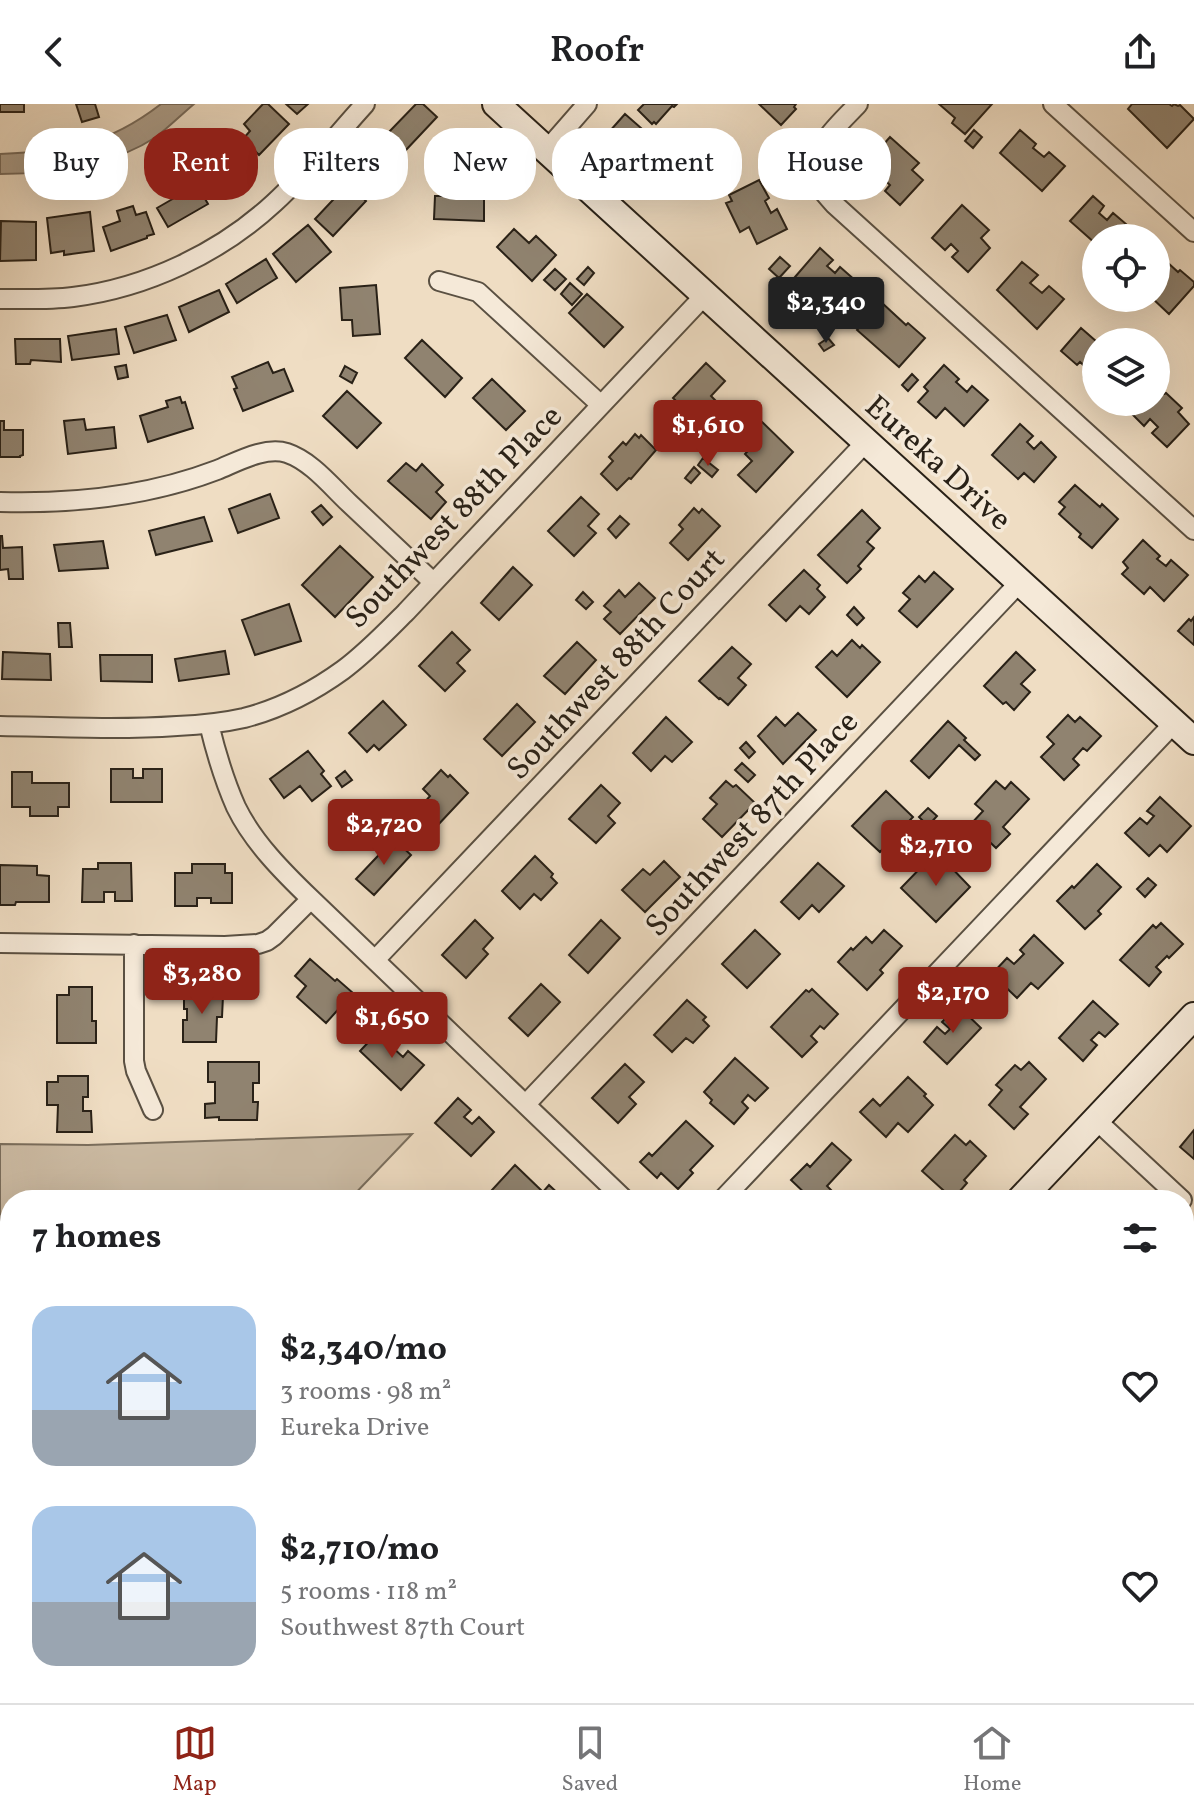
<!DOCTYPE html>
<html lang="en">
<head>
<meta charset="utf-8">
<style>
  body { margin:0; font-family:Vollkorn,serif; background:#f6f6f6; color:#202124; height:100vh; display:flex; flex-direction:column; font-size:30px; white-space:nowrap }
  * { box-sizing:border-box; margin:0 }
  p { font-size:26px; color:#757577 }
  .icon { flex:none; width:44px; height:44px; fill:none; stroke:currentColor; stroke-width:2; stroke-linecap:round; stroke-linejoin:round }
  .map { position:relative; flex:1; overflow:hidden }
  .details { position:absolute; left:0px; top:1086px; width:1194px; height:514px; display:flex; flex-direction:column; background:#fff; border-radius:32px 32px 0 0; box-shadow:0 8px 32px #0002 }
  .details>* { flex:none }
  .top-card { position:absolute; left:24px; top:24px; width:1146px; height:72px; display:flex; gap:16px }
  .buttons { position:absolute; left:1082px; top:120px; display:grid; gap:16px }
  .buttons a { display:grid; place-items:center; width:88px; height:88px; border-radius:50%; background:#fff; box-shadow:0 8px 32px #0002; font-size:40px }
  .price { position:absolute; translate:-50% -68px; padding:0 18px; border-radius:8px; background:#8f2418; color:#fff; font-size:26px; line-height:52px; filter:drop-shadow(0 2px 4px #0008) }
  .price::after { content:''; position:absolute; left:50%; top:48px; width:24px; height:18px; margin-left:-12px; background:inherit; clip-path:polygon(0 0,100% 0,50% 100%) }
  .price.active { background:#222; color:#fff }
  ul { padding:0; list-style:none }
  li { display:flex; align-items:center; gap:24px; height:200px; padding:0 32px }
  li span { display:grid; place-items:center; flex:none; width:224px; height:160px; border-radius:24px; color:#555 }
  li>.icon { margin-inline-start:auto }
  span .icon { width:96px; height:96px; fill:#fffc; stroke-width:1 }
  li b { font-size:34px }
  h2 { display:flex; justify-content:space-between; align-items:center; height:96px; padding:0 32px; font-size:34px }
  .tag { padding:0 28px; border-radius:32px; background:#fff; box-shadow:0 8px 32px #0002; font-size:28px; line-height:72px }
  .tag.active { background:#8f2418; color:#fff }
  header { display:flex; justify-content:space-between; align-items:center; height:104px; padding:0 32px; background:#fff; font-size:36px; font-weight:600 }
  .menu { display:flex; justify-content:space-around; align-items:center; height:112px; border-top:2px solid #e0e0e0; background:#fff; font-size:22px; color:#757577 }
  .menu a { display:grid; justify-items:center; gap:4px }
  .menu .active { color:#8f2418 }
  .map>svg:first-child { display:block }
  .green { fill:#cdbda6; stroke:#7b6f5e; stroke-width:2 }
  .water { fill:#ac9d89; stroke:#786b5b; stroke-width:2 }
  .building { fill:#908370; stroke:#292117; stroke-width:2 }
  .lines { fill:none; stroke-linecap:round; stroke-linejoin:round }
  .street-casing { stroke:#5a5042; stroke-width:22 }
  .secondary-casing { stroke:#292117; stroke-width:30 }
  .street { stroke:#f5e9d8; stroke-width:18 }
  .secondary { stroke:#f5e9d8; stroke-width:26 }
  .labels { text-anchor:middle; stroke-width:7; stroke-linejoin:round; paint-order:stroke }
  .street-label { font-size:32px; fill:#292117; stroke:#f5e9d8 }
</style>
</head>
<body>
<header><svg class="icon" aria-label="back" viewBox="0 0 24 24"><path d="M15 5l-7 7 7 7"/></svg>Roofr<svg class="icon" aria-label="share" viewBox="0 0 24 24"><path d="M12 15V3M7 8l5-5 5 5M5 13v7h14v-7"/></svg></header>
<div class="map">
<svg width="1194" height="1599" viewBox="0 0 1194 1599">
  <rect width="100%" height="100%" fill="#efddc3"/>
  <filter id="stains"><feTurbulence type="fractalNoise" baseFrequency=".0025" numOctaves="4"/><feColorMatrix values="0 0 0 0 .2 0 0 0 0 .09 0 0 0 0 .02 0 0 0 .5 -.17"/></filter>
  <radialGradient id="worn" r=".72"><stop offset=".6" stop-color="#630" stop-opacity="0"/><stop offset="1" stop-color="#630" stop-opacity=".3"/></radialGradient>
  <path class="green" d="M412 1030 349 1096H10V1328L0 1319V1040L88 1041Z"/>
  <path class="water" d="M161 0H194C181 11 169 23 156 33 112 62 51 70 0 70V50C66 47 107 42 161 0Z"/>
  <path class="building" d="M0 0H24V8H0Z
    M76 0H95L99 13 82 18Z
    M263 0H268L289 20 259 51 243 35 250 27 244 20Z
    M286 0H308L297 10Z
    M416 0H423L437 13 405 47 387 30Z
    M644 0H677L674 3 672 2 656 20 654 18 652 20 638 6Z
    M759 0H796L794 3 796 5 781 21Z
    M939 0H992L965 30 952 19 955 14Z
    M1132 0H1169L1172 2 1174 0 1178 2 1180 1 1194 15 1167 44 1128 5Z
    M625 10 641 24 633 32 635 33 632 37 643 47 628 64 606 44 607 43 601 37Z
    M974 26 982 33 973 44 965 37Z
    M1020 26 1036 40 1033 44 1044 53 1049 48 1065 62 1042 87 1000 49Z
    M890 33 919 59 912 66 923 76 900 101 885 87 890 81 879 71 876 74 861 61 881 39 883 41Z
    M227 36 252 63 237 76 234 73 217 88 201 71 221 54 215 47Z
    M382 39 402 55 374 89 354 73Z
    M190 74 195 82 197 81 208 100 168 123 157 104 176 93 171 85Z
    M759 76 769 94 765 97 771 109 777 105 787 125 757 140 749 123 740 128 726 99 732 97 729 91Z
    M348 80 366 97 333 132 315 115Z
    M442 80 484 83V117L434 115 435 92H442Z
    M1093 92 1104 102 1099 109 1107 116 1113 109 1126 120 1113 134H1096V140L1070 117Z
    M962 101 989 126 981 134 990 144 968 168 952 153 958 147 951 140 945 146 932 134Z
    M133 102 136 111 146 108 154 130 147 132V134L111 147 103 123 120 117 117 107Z
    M90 108 94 147 64 151V147L51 149 47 114Z
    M1 117 36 118V156L0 157Z
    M308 121 331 148 296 178 273 150Z
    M514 125 529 139 536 132 556 151 532 177 497 143Z
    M820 144 833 156 827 162 835 169 840 163 856 177 835 201 825 194 822 197 795 173Z
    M1156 148 1178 168 1180 166 1194 178V182L1169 210 1152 194H1156Z
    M780 153 790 162 779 174 769 165Z
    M266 155 277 174 237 199 226 180Z
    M1022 158 1038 171 1030 179 1042 189 1049 182 1064 195 1037 225 997 186Z
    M588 163 594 169 584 181 577 175Z
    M555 165 566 175 555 186 544 176Z
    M570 179 582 190 572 201 561 190Z
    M376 181 380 230 353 232 352 216H342L340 184Z
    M219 186 229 208 189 228 179 203Z
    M587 190 623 223 604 243 569 209Z
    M881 198 906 221 908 219 925 234 899 263 857 226Z
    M167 211 176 236 134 249 125 223Z
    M1081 224 1097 238 1096 284 1084 273 1090 267 1080 258 1077 261 1061 247Z
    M116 225 119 250 72 256 68 232Z
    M828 234 834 241 824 247 819 240Z
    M15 235H60L61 258 31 256 30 260H16Z
    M422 236 462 274 445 293 405 254Z
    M268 258 273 269 284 265 293 287 243 307 234 285 237 284 232 273Z
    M706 259 725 277 711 292 718 299 699 319 673 294Z
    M126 261 128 273 118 275 115 263Z
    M944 261 959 275 956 278 967 288 972 282 988 296 964 322 945 304 936 314 918 298 928 287 924 283Z
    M345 262 357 269 352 279 340 272Z
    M912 270 918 276 908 287 902 281Z
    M492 275 525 307 506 326 473 294Z
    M1156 283 1164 290 1166 289 1182 304 1178 308 1189 320 1167 343 1152 329 1158 323 1150 315 1144 322 1131 309 1141 298H1156Z
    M347 287 381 319 357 344 323 312Z
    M180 293 182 299 185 298 193 324 148 338 140 312 168 303 166 297Z
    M84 315 86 326 114 323 116 344 68 350 64 317Z
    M760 316 793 348 756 388 738 371 752 357 745 350 756 338 747 330Z
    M0 317H4V326H23V351L20 352V353H0Z
    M1020 320 1033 332 1027 338 1034 345 1041 338 1056 353 1034 378 1024 369 1018 375 992 351Z
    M635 330 639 334 641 331 656 346 631 375 629 374 617 386 601 370 613 357 609 353 623 338 626 341Z
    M703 354 718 366 712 373 698 361Z
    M406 359 416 367 422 360 443 381 436 388 446 398 431 415 388 377Z
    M694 363 700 369 691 379 685 374Z
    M1075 381 1100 403 1102 400 1118 415 1092 444 1079 433 1081 430 1059 410 1065 403 1059 398Z
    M270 390 279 414 238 429 229 405Z
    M581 393 599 410 588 422 596 429 574 452 548 427Z
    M321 401 332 413 323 421 312 408Z
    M694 404 699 409 702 405 720 422 688 456 670 439 683 425 679 421Z
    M862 406 880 424 867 438 874 444 858 462 861 465 847 479 818 451Z
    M620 412 629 420 616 434 608 425Z
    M204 413 212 437 156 451 149 427Z
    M0 432H2L3 444 22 443 23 475H9L8 465 0 466Z
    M1143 436 1160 452 1157 455 1166 462 1171 456 1188 471 1164 497 1150 483 1144 490 1122 470 1128 464 1123 458Z
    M103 437 108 464 59 467 54 441Z
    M340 442 373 473 335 513 302 481Z
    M513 463 532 481 499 516 481 499Z
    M804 466 820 481 817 485 825 493 809 510 800 502 786 517 769 501Z
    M934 468 953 485 917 523 899 507 910 495 903 489 919 472 925 478Z
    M639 479 655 494 620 530 604 515 611 508 604 502 619 486 625 493Z
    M583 488 593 498 586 505 576 496Z
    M289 500 301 537 255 551 242 516Z
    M854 503 864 514 857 521 847 511Z
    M1194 513V541L1178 527 1189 515 1191 517Z
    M58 519H70L72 543H59Z
    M452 528 470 546 457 559 465 567 445 587 419 562Z
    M852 536 860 544 862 541 880 558 847 593 816 563 832 547 837 552Z
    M577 538 596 556 565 590 544 572Z
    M732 543 751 560 738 574 746 581 728 601 720 594 719 595 699 577Z
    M225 547 229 570 179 577 175 555Z
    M3 548 50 550 51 576 2 575Z
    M1016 548 1035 566 1021 580 1030 588 1014 606 1006 598 1003 600 984 582Z
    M100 551H152V578L101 577Z
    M383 597 406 621 379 646 374 641 367 648 349 629Z
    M517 600 535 618 502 652 484 635Z
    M798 609 816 626 783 660 758 632 776 613 785 622Z
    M1068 611 1075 618 1080 613 1101 632 1087 647 1083 644 1073 655 1079 661 1064 676 1041 653 1054 640 1047 633Z
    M666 613 692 638 672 658 665 652 651 667 633 649Z
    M948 617 966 634 964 636 980 651 975 656 959 641 929 674 911 657Z
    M746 638 755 648 749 654 740 644Z
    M308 647 324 667 321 670 331 682 312 697 300 682 284 694 270 675Z
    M742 659 755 671 748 678 735 666Z
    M111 665H133V674H143V665H162V698H111Z
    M441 666 448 673 450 671 468 689 436 723 418 706 430 692 423 685Z
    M345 667 352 676 342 683 336 674Z
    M12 668H32V679H69V703H58V712H30V703H12Z
    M726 677 733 683 736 681 755 699 722 733 703 715 717 700 710 694Z
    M996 677 1005 685 1011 678 1029 695 1003 723 1010 730 996 744 971 720 983 707 975 700Z
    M601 681 620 699 608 712 615 719 596 739 569 715Z
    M886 687 913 713 880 748 852 722Z
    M1160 693 1191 722 1167 748 1160 741 1149 752 1125 729 1140 714 1147 720 1154 712 1147 707Z
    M928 704 937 712 928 722 919 713Z
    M394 735 411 751 374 791 356 775Z
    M933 751 943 761 946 758 970 783 936 818 901 784Z
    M535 752 553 770 551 773 557 779 541 796 534 790 520 805 502 787Z
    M664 757 680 773 645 808 622 786 643 765 650 771Z
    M98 759H131L132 797H115V788H104V798H82L83 765H98Z
    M818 759 844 782 819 808 812 801 799 815 781 798Z
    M192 760H225V769H232V799H211V794H197V802H175V769H192Z
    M1097 760 1121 783 1098 807 1101 810 1085 825 1057 797 1072 782 1074 784Z
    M0 761 37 762V771L49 772V798H16L15 801H0Z
    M1148 774 1156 781 1145 793 1137 785Z
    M475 816 493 834 483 845 488 850 466 874 442 851Z
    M601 816 620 834 588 869 569 851Z
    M1161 819 1183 840 1169 854 1167 852 1156 863 1161 868 1149 882 1120 856 1153 821 1156 824Z
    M755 826 780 850 747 884 722 860Z
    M884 826 902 842 880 866 883 869 867 886 838 858 851 844 853 846 866 833 872 839Z
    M1034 831 1063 859 1038 885 1031 879 1017 894 992 870 1007 854 1014 860 1024 850 1020 846Z
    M310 855 335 877 337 875 353 889 326 919 297 893 306 882 295 872Z
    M541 880 560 898 528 932 509 914Z
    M69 883H92V917H96V939H57V891H69Z
    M812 885 838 910 824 925 820 922 811 932 817 938 802 953 771 923 806 886 809 888Z
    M184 888H217V892H223L222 913H217L216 938H183V916H187V905H184Z
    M687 896 706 913 703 916 709 922 693 939 686 934 672 948 654 931Z
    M1093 897 1118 920 1105 933 1099 928 1091 936 1097 941 1083 957 1059 934Z
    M958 902 981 924 947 960 924 938 937 923 945 930 950 925 942 918Z
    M380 926 395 940 392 943 403 953 408 947 424 961 401 986 360 947Z
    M735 954 768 984 755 997 748 991 742 998 748 1004 734 1020 710 999 712 996 704 988Z
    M208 958H259V979H253V998H258L257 1016H219V1013L205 1014V1000L215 999V978H208Z
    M1029 958 1046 975 1020 1003 1028 1010 1014 1025 989 1001 1002 986 996 981 1015 961 1021 966Z
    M625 960 644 978 629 993 636 1000 618 1019 592 994Z
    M58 972H88V993H83V1007H91L92 1028H57L58 1001H47V978H58Z
    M908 973 926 990 924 992 933 1001 908 1028 898 1019 886 1033 860 1008 873 995 880 1002Z
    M458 994 471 1006 464 1013 472 1020 479 1013 494 1028 471 1052 435 1019Z
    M686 1017 713 1042 690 1066 693 1069 678 1085 661 1069 657 1074 640 1058 649 1049 652 1052Z
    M1194 1026V1055L1180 1043Z
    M955 1031 966 1041 970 1037 986 1052 964 1076 967 1079 953 1095 922 1067Z
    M832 1039 851 1056 827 1082 835 1090 829 1096H812L791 1076 807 1060 810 1063Z
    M515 1061 543 1088 549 1081 564 1095 502 1096 492 1086Z
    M1184 1154 1194 1163V1217L1191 1221 1184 1215Z
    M1184 1277 1194 1286V1340L1190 1344 1184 1338Z
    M0 1332 10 1341V1391L5 1396 0 1391Z
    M1184 1439 1187 1442 1184 1445 1194 1454V1465L1184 1476Z
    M0 1580 10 1587 4 1599H0Z
    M203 1590H223L216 1597 217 1599H195Z
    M343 1590 354 1599H331L337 1593 338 1595Z
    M363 1590H398L389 1599H371Z
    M658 1590H683L675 1599H667Z
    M868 1590H872L882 1599H859Z
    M994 1590H1015L1024 1599H986Z
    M1152 1590H1179L1171 1599H1162Z"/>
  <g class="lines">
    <defs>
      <path id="street" d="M858 0C840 20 803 49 818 80 822 87 829 94 834 100L1194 426
        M1053 0 1194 128
        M546 47 587 0
        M439 177 478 188 601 301
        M0 195C24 195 49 196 73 193 146 184 220 149 274 99 307 69 335 33 365 0
        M0 398C72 400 149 392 217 366 237 358 265 342 287 349 311 357 331 382 349 399 377 425 405 452 433 478
        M209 620C216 649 224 676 236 703 253 738 283 768 311 795L625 1096
        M0 622C59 623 118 626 177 622 200 621 222 619 244 614 279 605 314 587 343 566 366 549 386 528 406 508L705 191
        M0 839 225 842 258 840 267 837 274 832 311 795
        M134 840V957L136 967 153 1006
        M375 856 866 338
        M526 1000 1020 478
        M1096 1016 1182 1096
        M722 1096 1174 619
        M1184 1393 1194 1402
        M463 1590 472 1599
        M752 1590 762 1599
        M1079 1590 1088 1599"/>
      <path id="secondary" d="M496 0 1194 637
        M1020 1096 1194 912
        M0 1528 10 1535
        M87 1590 99 1599
        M543 1599 552 1590"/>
    </defs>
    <use href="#street" class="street-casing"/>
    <use href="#secondary" class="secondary-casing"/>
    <use href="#street" class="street"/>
    <use href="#secondary" class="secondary"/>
  </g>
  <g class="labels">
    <g class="street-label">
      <text transform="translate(939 358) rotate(42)" y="11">Eureka Drive</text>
      <text transform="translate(453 412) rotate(-46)" y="11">Southwest 88th Place</text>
      <text transform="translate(615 559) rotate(-47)" y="11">Southwest 88th Court</text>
      <text transform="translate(751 719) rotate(-47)" y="11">Southwest 87th Place</text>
    </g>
  </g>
  <rect width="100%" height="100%" filter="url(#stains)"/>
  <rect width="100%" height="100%" fill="url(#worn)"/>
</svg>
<div class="buttons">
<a><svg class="icon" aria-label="locate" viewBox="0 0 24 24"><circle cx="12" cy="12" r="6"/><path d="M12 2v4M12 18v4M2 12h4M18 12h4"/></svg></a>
<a><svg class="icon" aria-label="layers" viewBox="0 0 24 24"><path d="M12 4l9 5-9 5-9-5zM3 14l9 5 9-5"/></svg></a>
</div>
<b class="price active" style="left:826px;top:241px">$2,340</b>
<b class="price" style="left:708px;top:364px">$1,610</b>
<b class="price" style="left:384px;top:763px">$2,720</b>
<b class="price" style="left:936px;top:784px">$2,710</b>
<b class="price" style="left:202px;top:912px">$3,280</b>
<b class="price" style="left:953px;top:931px">$2,170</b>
<b class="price" style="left:392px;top:956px">$1,650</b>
<div class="top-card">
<a class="tag">Buy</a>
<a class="tag active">Rent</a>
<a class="tag">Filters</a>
<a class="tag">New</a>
<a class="tag">Apartment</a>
<a class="tag">House</a>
</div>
<section class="details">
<h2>7 homes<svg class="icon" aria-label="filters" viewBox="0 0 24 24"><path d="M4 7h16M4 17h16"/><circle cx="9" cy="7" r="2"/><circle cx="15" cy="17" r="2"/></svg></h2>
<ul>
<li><span style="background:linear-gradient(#a9c7e8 65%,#9aa5b1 0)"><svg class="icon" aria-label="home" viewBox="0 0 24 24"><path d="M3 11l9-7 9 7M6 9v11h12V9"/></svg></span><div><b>$2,340/mo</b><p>3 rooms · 98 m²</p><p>Eureka Drive</p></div><svg class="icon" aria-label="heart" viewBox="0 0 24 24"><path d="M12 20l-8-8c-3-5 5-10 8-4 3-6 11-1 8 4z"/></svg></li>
<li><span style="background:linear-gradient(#a9c7e8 60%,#9aa5b1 0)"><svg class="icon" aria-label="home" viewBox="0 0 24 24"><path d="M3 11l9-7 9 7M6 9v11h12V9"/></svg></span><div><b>$2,710/mo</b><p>5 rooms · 118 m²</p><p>Southwest 87th Court</p></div><svg class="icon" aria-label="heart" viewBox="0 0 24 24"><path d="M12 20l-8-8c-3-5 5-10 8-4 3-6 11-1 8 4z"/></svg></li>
</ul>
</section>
</div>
<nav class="menu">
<a class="active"><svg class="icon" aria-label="map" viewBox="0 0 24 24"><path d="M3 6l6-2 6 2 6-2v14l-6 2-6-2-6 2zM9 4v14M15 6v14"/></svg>Map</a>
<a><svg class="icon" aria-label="saved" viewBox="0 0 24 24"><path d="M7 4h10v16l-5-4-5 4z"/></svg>Saved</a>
<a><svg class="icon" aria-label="home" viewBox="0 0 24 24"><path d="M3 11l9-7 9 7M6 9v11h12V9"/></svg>Home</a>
</nav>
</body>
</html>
